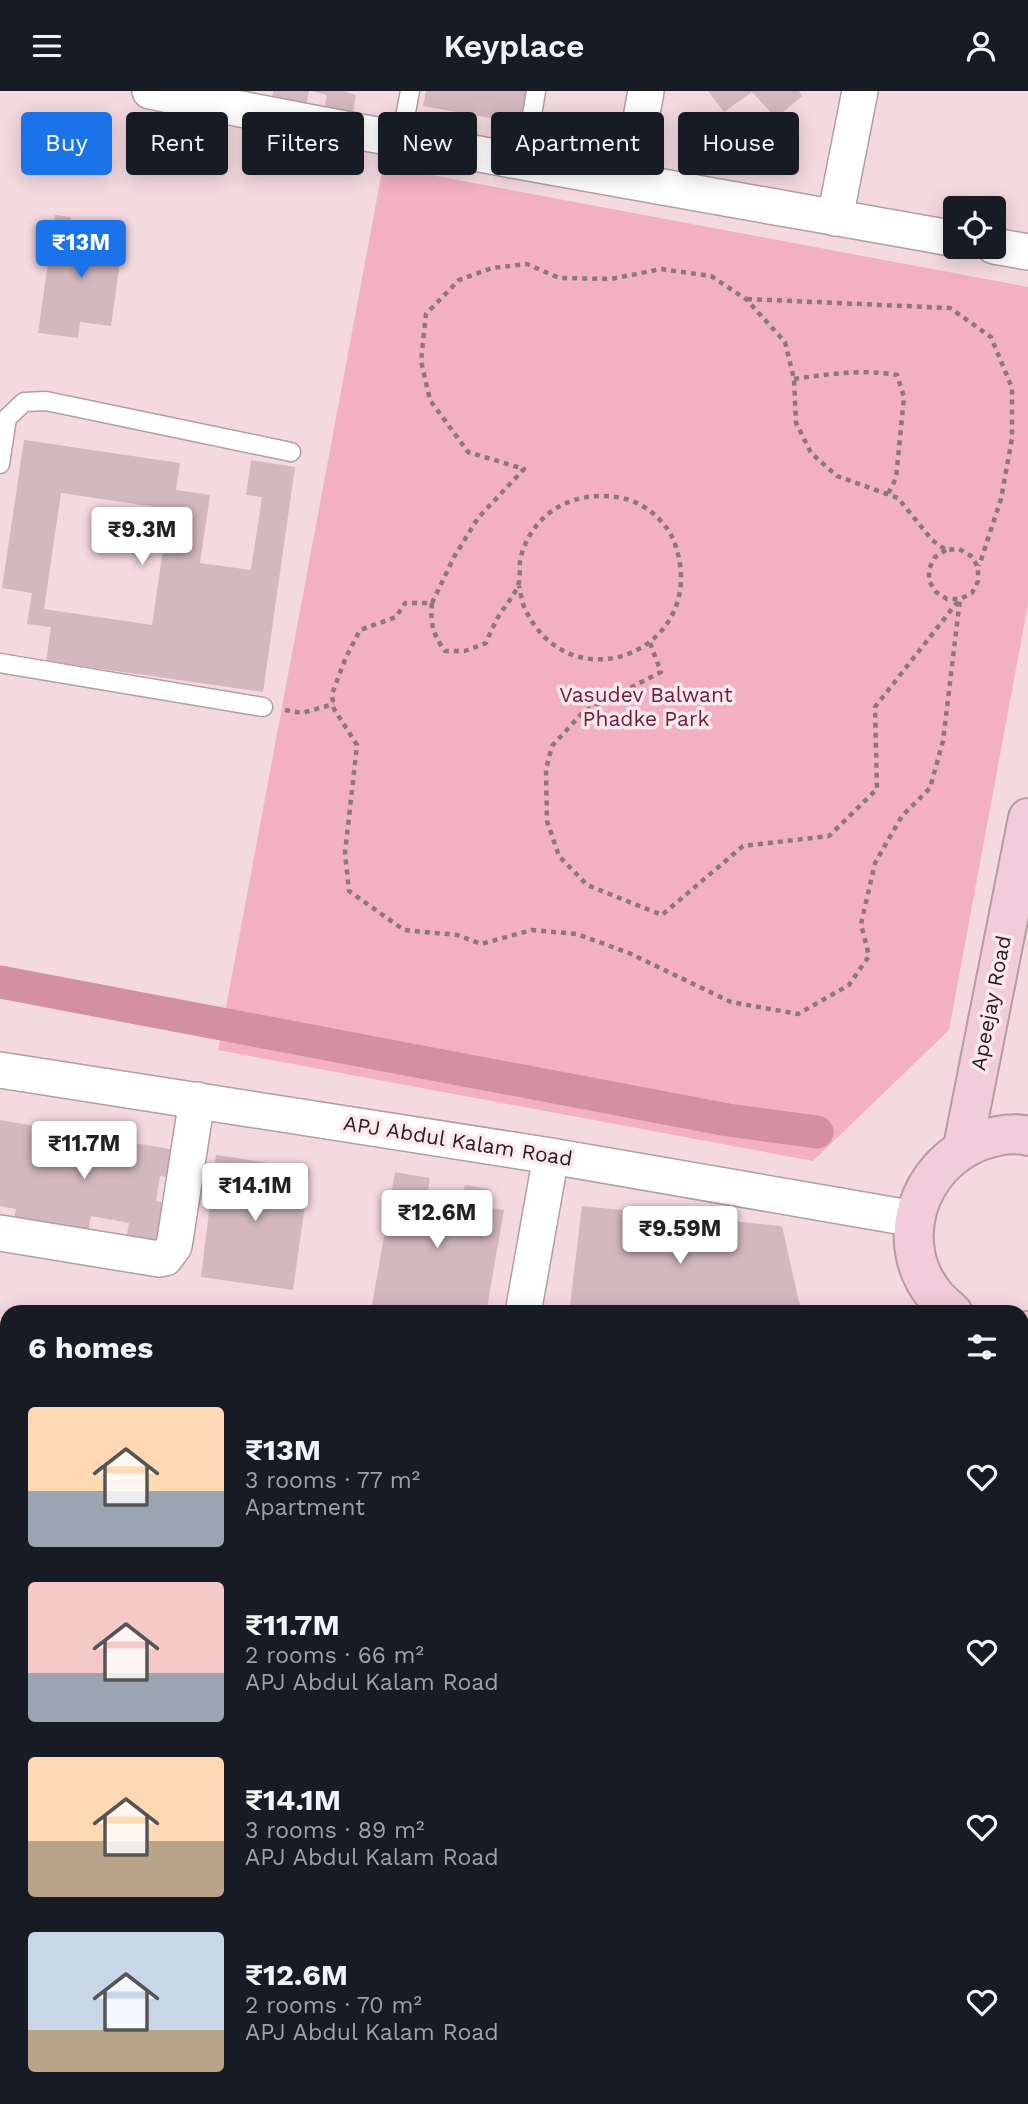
<!DOCTYPE html>
<html lang="en">
<head>
<meta charset="utf-8">
<style>
  body { margin:0; font-family:"Work Sans",sans-serif; background:#242831; color:#f1f3f6; height:100vh; display:flex; flex-direction:column; font-size:26px; white-space:nowrap }
  * { box-sizing:border-box; margin:0 }
  p { font-size:23px; color:#9ea1a6 }
  .icon { flex:none; width:38px; height:38px; fill:none; stroke:currentColor; stroke-width:2; stroke-linecap:round; stroke-linejoin:round }
  .map { position:relative; flex:1; overflow:hidden }
  .details { position:absolute; left:0px; top:1214px; width:1029px; height:800px; display:flex; flex-direction:column; background:#171b24; border-radius:21px 21px 0 0; box-shadow:0 4px 18px #0003 }
  .details>* { flex:none }
  .hud { position:absolute; left:21px; top:21px; width:987px; height:63px; display:flex; gap:14px }
  .tools { position:absolute; left:943px; top:105px; display:grid; gap:14px }
  .tools a { display:grid; place-items:center; width:63px; height:63px; border-radius:7px; background:#171b24; box-shadow:0 4px 18px #0003; font-size:35px }
  .price { position:absolute; translate:-50% -60px; padding:0 16px; border-radius:7px; background:#fff; color:#222; font-size:23px; line-height:46px; filter:drop-shadow(0 2px 4px #0008) }
  .price::after { content:''; position:absolute; left:50%; top:42px; width:21px; height:16px; margin-left:-10px; background:inherit; clip-path:polygon(0 0,100% 0,50% 100%) }
  .price.current { background:#1a73e8; color:#fff }
  ul { padding:0; list-style:none }
  li { display:flex; align-items:center; gap:21px; height:175px; padding:0 28px }
  li span { display:grid; place-items:center; flex:none; width:196px; height:140px; border-radius:7px; color:#555 }
  li>.icon { margin-inline-start:auto }
  span .icon { width:84px; height:84px; fill:#fffc; stroke-width:1 }
  li b { font-size:30px }
  h2 { display:flex; justify-content:space-between; align-items:center; height:84px; padding:0 28px; font-size:30px }
  .pill { padding:0 24px; border-radius:7px; background:#171b24; box-shadow:0 4px 18px #0003; font-size:24px; line-height:63px }
  .pill.current { background:#1a73e8; color:#fff }
  header { display:flex; justify-content:space-between; align-items:center; height:91px; padding:0 28px; background:#171b24; font-size:32px; font-weight:600 }
  .map>svg:first-child { display:block }
  .green { fill:#f3b0c3 }
  .lines { fill:none; stroke-linecap:round; stroke-linejoin:round }
  .canal { stroke:#d390a4; stroke-width:33 }
  .building { fill:#d3b8bf; fill-rule:evenodd }
  .service-casing { stroke:#b59ca2; stroke-width:21 }
  .minor-casing { stroke:#b59ca2; stroke-width:38 }
  .secondary-casing { stroke:#b59ca2; stroke-width:42 }
  .path { stroke:#8b787d; stroke-width:4.5; stroke-dasharray:5 5; stroke-linecap:butt }
  .service { stroke:#fff; stroke-width:18 }
  .minor { stroke:#fff; stroke-width:35 }
  .secondary { stroke:#f1ccda; stroke-width:38 }
  .labels { text-anchor:middle; stroke-width:7; stroke-linejoin:round; paint-order:stroke }
  .park-label { font-size:21px; fill:#6b1d3c; stroke:#fee8ee }
  .street-label { font-size:21px; fill:#261d1f; stroke:#fee8ee }
</style>
</head>
<body>
<header><svg class="icon" aria-label="menu" viewBox="0 0 24 24"><path d="M4 6h16M4 12h16M4 18h16"/></svg>Keyplace<svg class="icon" aria-label="person" viewBox="0 0 24 24"><circle cx="12" cy="8" r="4"/><path d="M4 21q1-7 8-7t8 7"/></svg></header>
<div class="map">
<svg width="1028" height="2013" viewBox="0 0 1028 2013">
  <rect width="100%" height="100%" fill="#f5d9e1"/>
  <path class="green" d="M383 75 1028 196V513L949 939 813 1070 218 959Z"/>
  <g class="lines">
    <path class="canal" d="M0 891 728 1029 817 1041"/>
  </g>
  <path class="building" d="M273 0H309L305 20 271 14Z
    M312 0H343L356 4 352 28 323 23 327 4Z
    M426 0H530L524 33 423 15Z
    M708 0H799L802 5 776 27 752 1 724 21Z
    M55 124 71 126 66 157 94 161 99 130 125 134 111 235 80 231 78 247 38 242Z
    M24 349 180 372 176 399 210 404 200 472 251 479 262 406 246 404 251 369 295 376 263 601 46 570 51 536 27 533 32 502 2 497ZM61 402 169 418 152 534 44 518Z
    M0 1029 181 1060 175 1087 160 1085 156 1110 171 1113 165 1150 149 1148 148 1159 125 1155 129 1132 91 1125 88 1141 13 1135 16 1118 0 1115Z
    M216 1064 310 1078 293 1199 201 1186Z
    M395 1081 430 1087 428 1099 463 1105 465 1094 488 1098 485 1116 504 1119 486 1222H409L372 1215Z
    M582 1115 782 1135 799 1211 806 1222H569Z
    M0 1255 7 1256V1343L0 1342Z
    M0 1418 7 1419V1474H0Z
    M0 1511 7 1512V1574L0 1573Z
    M0 1626 7 1628V1657L1 1679Z
    M0 1707 7 1709V1815L1 1838Z
    M1022 1846 1028 1847V1985L1022 1984Z
    M132 2007H186L185 2013H131Z
    M195 2007H241L239 2013H194Z
    M507 2007H566L565 2013H513L514 2010Z
    M698 2007H763V2013H698Z"/>
  <g class="lines">
    <defs>
      <path id="service" d="M401 47 410 0
        M524 72 536 0
        M0 373 7 327 24 311 46 310 291 361
        M0 572 263 616"/>
      <path id="minor" d="M150 0C417 54 687 100 956 148
        M630 88 646 0
        M835 127 860 0
        M994 155 1028 161
        M0 979 551 1065 915 1128
        M0 1142 159 1168 165 1167 174 1155 197 1009
        M523 1222 551 1065
        M1022 1666 1028 1668
        M1022 1798 1028 1799
        M0 1905 7 1906
        M1022 2003 1028 2004
        M320 2007 336 2013
        M391 2007 412 2013
        M53 2013 54 2007
        M579 2013 580 2007"/>
      <path id="secondary" d="M963 1056 1028 727
        M953 1222C948 1217 942 1212 937 1207 891 1154 917 1074 980 1050 994 1045 1013 1041 1028 1045
        M1022 1241 1028 1240
        M1022 1301 1028 1282
        M827 2013 828 2007
        M891 2013 892 2007"/>
    </defs>
    <use href="#service" class="service-casing"/>
    <use href="#minor" class="minor-casing"/>
    <use href="#secondary" class="secondary-casing"/>
    <path class="path" d="M747 208 950 217 991 246 1012 297V347L1001 408 979 475
      M794 288C829 283 862 278 897 284L904 306 896 387 888 403
      M946 459 935 466 929 478V490L936 501 947 508H960L972 502 978 490V476L971 465 959 458 946 459 932 449 898 407 837 385 811 362 796 332 794 288 785 251 746 208 711 185 661 178 611 188 559 187 527 173 492 177 459 189 426 223 421 270 430 309 468 361 524 378 478 427 454 466 432 512H405L396 526 360 539 346 566 332 603 334 618 357 654 345 762 349 800 404 839 457 844 481 853 532 839 577 843 629 862 731 911 798 923 849 894 869 865 861 833 875 772 902 725 930 697 943 650 960 508
      M432 512C430 532 433 544 445 560H465L486 552C489 544 493 536 497 528 503 517 512 508 517 497 522 487 518 475 521 465 535 417 579 397 626 408 646 413 669 433 675 453 711 558 573 615 526 520 522 513 521 503 519 495
      M650 552 661 581 583 621 552 655 546 678 547 730 559 765 587 794 662 824 743 755 829 745 877 698 875 616 959 509
      M285 619 302 622 334 613"/>
    <use href="#service" class="service"/>
    <use href="#minor" class="minor"/>
    <use href="#secondary" class="secondary"/>
  </g>
  <g class="labels">
    <g class="park-label">
      <text x="646" y="611">Vasudev Balwant<tspan x="646" dy="24">Phadke Park</tspan></text>
    </g>
    <g class="street-label">
      <text transform="translate(991 912) rotate(-79)" y="7">Apeejay Road</text>
      <text transform="translate(458 1050) rotate(9)" y="7">APJ Abdul Kalam Road</text>
    </g>
  </g>
</svg>
<div class="tools">
<a><svg class="icon" aria-label="locate" viewBox="0 0 24 24"><circle cx="12" cy="12" r="6"/><path d="M12 2v4M12 18v4M2 12h4M18 12h4"/></svg></a>
</div>
<b class="price current" style="left:81px;top:189px">₹13M</b>
<b class="price" style="left:142px;top:476px">₹9.3M</b>
<b class="price" style="left:84px;top:1090px">₹11.7M</b>
<b class="price" style="left:255px;top:1132px">₹14.1M</b>
<b class="price" style="left:437px;top:1159px">₹12.6M</b>
<b class="price" style="left:680px;top:1175px">₹9.59M</b>
<div class="hud">
<a class="pill current">Buy</a>
<a class="pill">Rent</a>
<a class="pill">Filters</a>
<a class="pill">New</a>
<a class="pill">Apartment</a>
<a class="pill">House</a>
</div>
<section class="details">
<h2>6 homes<svg class="icon" aria-label="filters" viewBox="0 0 24 24"><path d="M4 7h16M4 17h16"/><circle cx="9" cy="7" r="2"/><circle cx="15" cy="17" r="2"/></svg></h2>
<ul>
<li><span style="background:linear-gradient(#ffd9b3 60%,#9aa5b1 0)"><svg class="icon" aria-label="home" viewBox="0 0 24 24"><path d="M3 11l9-7 9 7M6 9v11h12V9"/></svg></span><div><b>₹13M</b><p>3 rooms · 77 m²</p><p>Apartment</p></div><svg class="icon" aria-label="heart" viewBox="0 0 24 24"><path d="M12 20l-8-8c-3-5 5-10 8-4 3-6 11-1 8 4z"/></svg></li>
<li><span style="background:linear-gradient(#f6c9c9 65%,#9aa5b1 0)"><svg class="icon" aria-label="home" viewBox="0 0 24 24"><path d="M3 11l9-7 9 7M6 9v11h12V9"/></svg></span><div><b>₹11.7M</b><p>2 rooms · 66 m²</p><p>APJ Abdul Kalam Road</p></div><svg class="icon" aria-label="heart" viewBox="0 0 24 24"><path d="M12 20l-8-8c-3-5 5-10 8-4 3-6 11-1 8 4z"/></svg></li>
<li><span style="background:linear-gradient(#ffd9b3 60%,#b9a48a 0)"><svg class="icon" aria-label="home" viewBox="0 0 24 24"><path d="M3 11l9-7 9 7M6 9v11h12V9"/></svg></span><div><b>₹14.1M</b><p>3 rooms · 89 m²</p><p>APJ Abdul Kalam Road</p></div><svg class="icon" aria-label="heart" viewBox="0 0 24 24"><path d="M12 20l-8-8c-3-5 5-10 8-4 3-6 11-1 8 4z"/></svg></li>
<li><span style="background:linear-gradient(#c9d6e8 70%,#b9a48a 0)"><svg class="icon" aria-label="home" viewBox="0 0 24 24"><path d="M3 11l9-7 9 7M6 9v11h12V9"/></svg></span><div><b>₹12.6M</b><p>2 rooms · 70 m²</p><p>APJ Abdul Kalam Road</p></div><svg class="icon" aria-label="heart" viewBox="0 0 24 24"><path d="M12 20l-8-8c-3-5 5-10 8-4 3-6 11-1 8 4z"/></svg></li>
</ul>
</section>
</div>
</body>
</html>
